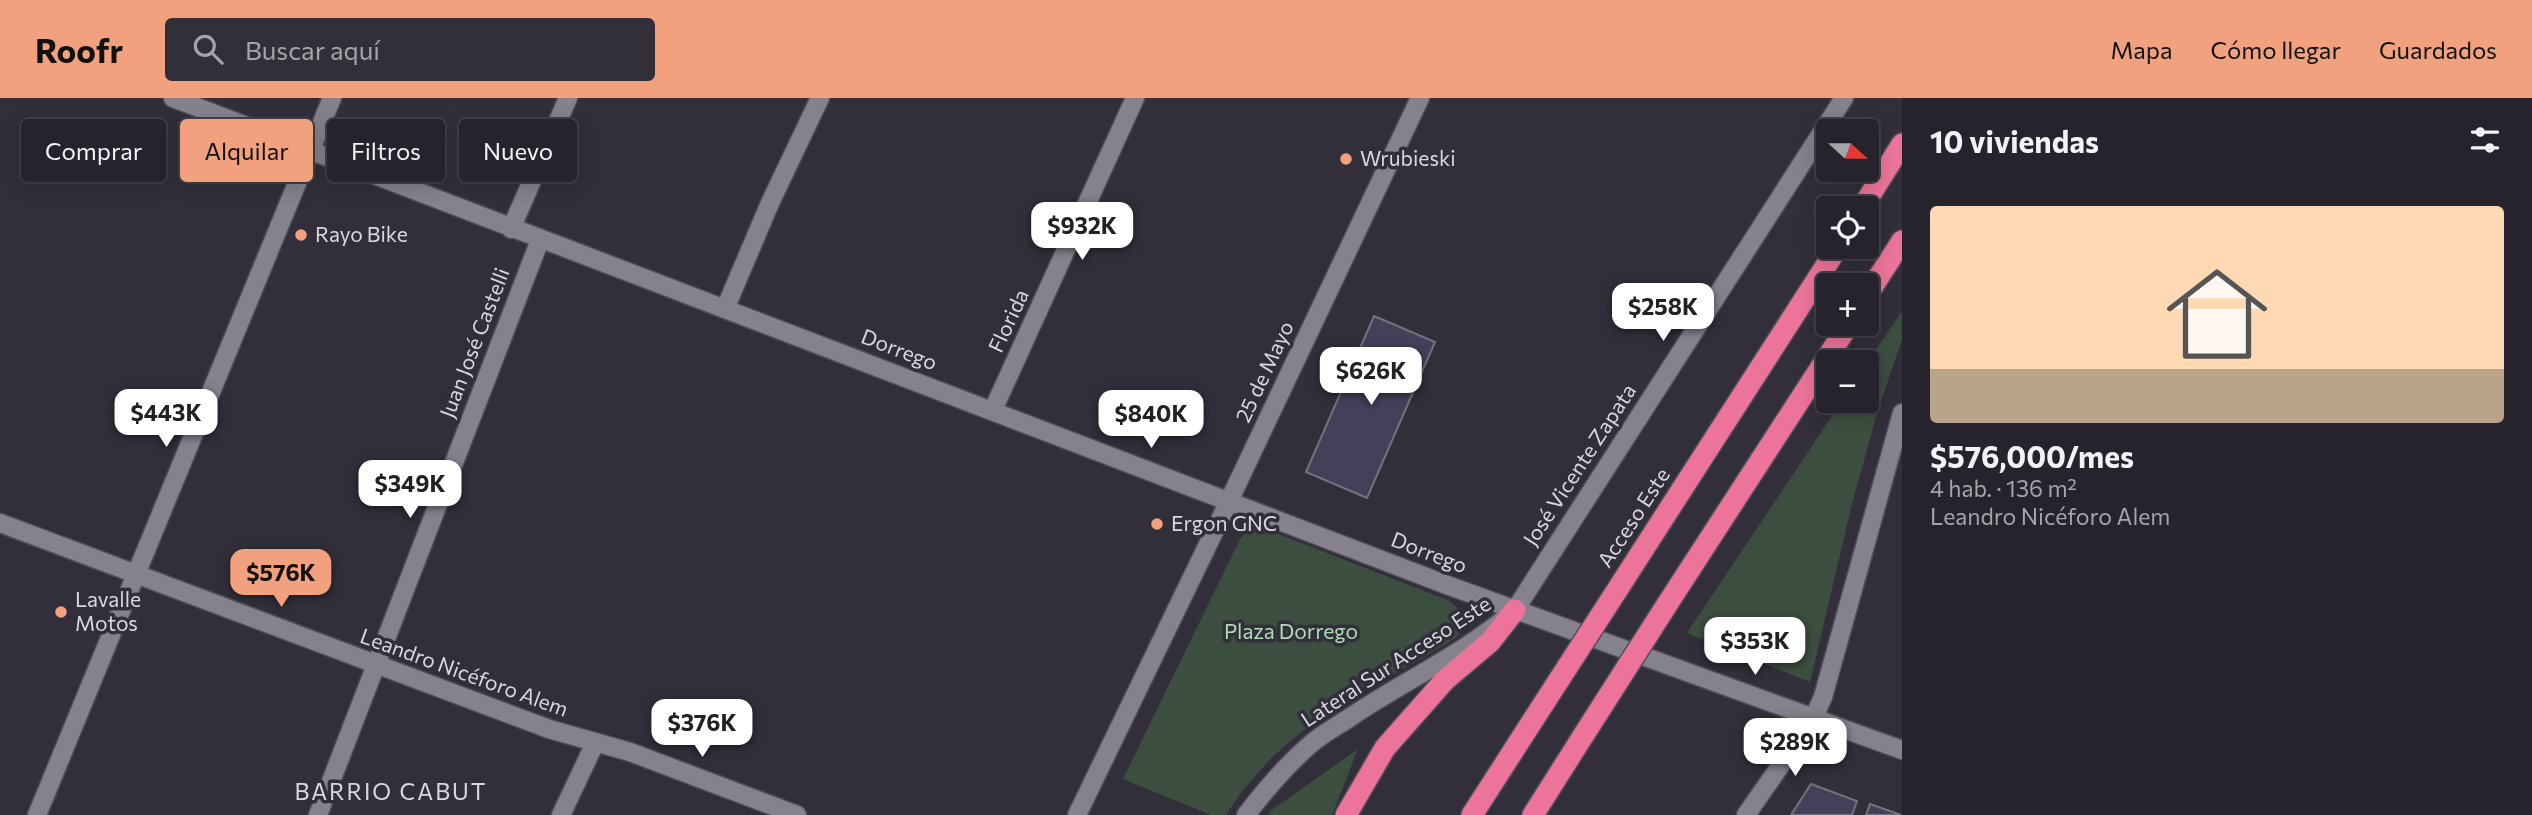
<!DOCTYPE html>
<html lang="es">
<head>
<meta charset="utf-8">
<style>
  body { margin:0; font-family:Commissioner,sans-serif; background:#322f38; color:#f1f3f6; height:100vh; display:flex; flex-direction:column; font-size:26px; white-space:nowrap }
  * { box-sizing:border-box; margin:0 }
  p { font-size:23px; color:#a4a4a9 }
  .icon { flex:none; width:38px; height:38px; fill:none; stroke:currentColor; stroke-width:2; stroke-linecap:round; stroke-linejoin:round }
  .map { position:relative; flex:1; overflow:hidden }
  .sheet { display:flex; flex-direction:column; background:#26232c; width:630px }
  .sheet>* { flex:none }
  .top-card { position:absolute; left:21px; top:21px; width:665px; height:63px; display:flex; gap:14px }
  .needle { width:46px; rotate:111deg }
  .fabs { position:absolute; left:1816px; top:21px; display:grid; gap:14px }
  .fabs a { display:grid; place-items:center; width:63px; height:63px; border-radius:7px; background:#26232c; box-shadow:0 4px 18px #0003,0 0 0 2px #424048; font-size:35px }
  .price { position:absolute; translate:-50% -60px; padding:0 16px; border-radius:14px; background:#fff; color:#222; font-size:23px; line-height:46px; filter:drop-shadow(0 2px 4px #0008) }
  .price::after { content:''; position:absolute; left:50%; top:42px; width:21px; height:16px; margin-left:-10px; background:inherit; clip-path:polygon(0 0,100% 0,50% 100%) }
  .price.on { background:#f1a17d; color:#111 }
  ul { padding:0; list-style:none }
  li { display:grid; align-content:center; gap:14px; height:371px; padding:0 28px }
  li span { display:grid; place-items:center; height:217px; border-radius:7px; color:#555 }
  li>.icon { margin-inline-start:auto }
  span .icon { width:126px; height:126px; fill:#fffc; stroke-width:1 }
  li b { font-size:30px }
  h2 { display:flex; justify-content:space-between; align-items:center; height:84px; padding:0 28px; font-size:30px }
  .pill { padding:0 24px; border-radius:7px; background:#26232c; box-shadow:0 4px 18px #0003,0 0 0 2px #424048; font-size:24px; line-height:63px }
  .pill.on { background:#f1a17d; color:#111 }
  header { display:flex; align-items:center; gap:42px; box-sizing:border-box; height:98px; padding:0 35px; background:#f1a17d; color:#111 }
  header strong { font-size:33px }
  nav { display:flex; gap:38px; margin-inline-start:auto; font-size:24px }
  .search { width:490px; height:63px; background:#322f38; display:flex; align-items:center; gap:18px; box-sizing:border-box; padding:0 24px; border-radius:7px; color:#a4a4a9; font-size:26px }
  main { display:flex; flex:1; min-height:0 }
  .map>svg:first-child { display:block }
  .green { fill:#3c4e3f }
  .building { fill:#463f5a; stroke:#75727e; stroke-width:2 }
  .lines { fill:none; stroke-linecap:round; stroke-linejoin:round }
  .minor-casing { stroke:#4f4d56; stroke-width:21 }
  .tertiary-casing { stroke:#4f4d56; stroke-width:21 }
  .secondary-casing { stroke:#4f4d56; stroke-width:21 }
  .motorway-casing { stroke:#4f4d56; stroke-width:24 }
  .minor { stroke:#85828e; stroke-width:18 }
  .tertiary { stroke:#85828e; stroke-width:18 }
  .secondary { stroke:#85828e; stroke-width:18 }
  .motorway { stroke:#ec749a; stroke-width:21 }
  .motorway-bridge-casing { stroke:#4f4d56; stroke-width:24; stroke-linecap:butt }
  .motorway-bridge { stroke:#ec749a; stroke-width:21 }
  .poi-dot { fill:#f1a17d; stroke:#322f3a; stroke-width:2.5 }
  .labels { text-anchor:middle; stroke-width:7; stroke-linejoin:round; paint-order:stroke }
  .poi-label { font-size:21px; fill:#d9d8df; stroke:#322f3a; text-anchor:start }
  .street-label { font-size:21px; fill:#d9d8df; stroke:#322f3a }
  .park-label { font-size:21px; fill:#acddb3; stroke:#322f3a }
  .neighbourhood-label { font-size:23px; letter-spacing:2px; fill:#d9d8df; stroke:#322f3a }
</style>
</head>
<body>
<header>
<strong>Roofr</strong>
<div class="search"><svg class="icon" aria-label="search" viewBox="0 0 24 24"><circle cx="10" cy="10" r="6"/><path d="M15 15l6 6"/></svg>Buscar aquí</div>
<nav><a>Mapa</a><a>Cómo llegar</a><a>Guardados</a></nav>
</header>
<main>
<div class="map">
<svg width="1902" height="717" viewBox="0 0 1902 717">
  <rect width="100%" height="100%" fill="#322f3a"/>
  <path class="green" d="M1902 213V241L1878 312 1852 406 1810 584 1687 535 1842 303H1867V265Z
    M1263 430 1450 503 1461 514 1464 527 1457 539C1366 597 1288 620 1226 717H1211L1123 681 1240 441 1247 434Z
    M1358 651 1332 717H1269L1270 713Z"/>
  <path class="building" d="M1374 218 1435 244 1367 400 1306 374Z
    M1811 686 1857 703 1852 717H1791Z
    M1870 706 1901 717H1866Z"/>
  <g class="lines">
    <defs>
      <path id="minor" d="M511 131 568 0
        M725 211 770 105 820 0
        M993 312 1135 0
        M0 425 549 631 630 654 797 717
        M318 717 540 142
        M561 717 595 645"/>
      <path id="tertiary" d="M1077 717 1229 403 1420 0
        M1246 717C1266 691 1286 667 1312 645 1324 635 1339 627 1352 618 1406 582 1465 555 1515 512L1844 0
        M1746 717 1813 621 1823 599 1902 315"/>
      <path id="secondary" d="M173 0 1447 487 1902 652
        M37 717 332 0"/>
      <path id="motorway" d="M1862 110 1902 46
        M1867 197 1902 143
        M1621 486 1838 149
        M1668 505 1849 226
        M1346 717 1385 650 1445 582 1490 544 1515 512
        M1472 717 1535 619
        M1533 717 1583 638"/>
    </defs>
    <use href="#minor" class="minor-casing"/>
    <use href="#tertiary" class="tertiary-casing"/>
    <use href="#secondary" class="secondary-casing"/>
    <use href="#motorway" class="motorway-casing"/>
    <use href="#minor" class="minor"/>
    <use href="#tertiary" class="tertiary"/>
    <use href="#secondary" class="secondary"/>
    <use href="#motorway" class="motorway"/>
    <defs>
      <path id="motorway-bridge" d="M1535 619 1621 486
        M1583 638 1668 505"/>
    </defs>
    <use href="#motorway-bridge" class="motorway-bridge-casing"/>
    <use href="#motorway-bridge" class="motorway-bridge"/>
  </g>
  <g class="poi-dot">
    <circle cx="1346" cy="61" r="7"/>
    <circle cx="301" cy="137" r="7"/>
    <circle cx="1157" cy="426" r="7"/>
    <circle cx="61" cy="514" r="7"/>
  </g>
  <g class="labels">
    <g class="poi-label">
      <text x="1360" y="68">Wrubieski</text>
      <text x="315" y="144">Rayo Bike</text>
      <text x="1171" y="433">Ergon GNC</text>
      <text x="75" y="509">Lavalle<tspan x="75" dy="24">Motos</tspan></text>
    </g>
    <g class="street-label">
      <text transform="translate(1009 223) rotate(-65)" y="7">Florida</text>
      <text transform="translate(475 245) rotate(-69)" y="7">Juan José Castelli</text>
      <text transform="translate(899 252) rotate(21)" y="7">Dorrego</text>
      <text transform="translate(1265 274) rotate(-65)" y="7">25 de Mayo</text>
      <text transform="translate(1580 367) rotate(-57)" y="7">José Vicente Zapata</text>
      <text transform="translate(1634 420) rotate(-57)" y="7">Acceso Este</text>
      <text transform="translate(1429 455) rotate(21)" y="7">Dorrego</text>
      <text transform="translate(1396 564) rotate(-33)" y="7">Lateral Sur Acceso Este</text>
      <text transform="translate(464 575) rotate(20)" y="7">Leandro Nicéforo Alem</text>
    </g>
    <g class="park-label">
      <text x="1291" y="541">Plaza Dorrego</text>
    </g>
    <g class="neighbourhood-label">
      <text x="391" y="702">BARRIO CABUT</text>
    </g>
  </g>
</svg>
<div class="fabs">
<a><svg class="needle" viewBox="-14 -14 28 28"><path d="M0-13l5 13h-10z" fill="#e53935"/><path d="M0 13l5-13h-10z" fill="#a4a4a9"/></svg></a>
<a><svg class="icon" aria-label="locate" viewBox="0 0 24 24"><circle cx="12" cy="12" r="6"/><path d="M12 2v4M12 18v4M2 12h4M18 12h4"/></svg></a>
<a>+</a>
<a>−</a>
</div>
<b class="price" style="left:1082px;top:164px">$932K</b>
<b class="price" style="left:1663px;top:245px">$258K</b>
<b class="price" style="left:1371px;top:309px">$626K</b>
<b class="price" style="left:166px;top:351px">$443K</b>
<b class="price" style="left:1151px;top:352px">$840K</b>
<b class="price" style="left:410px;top:422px">$349K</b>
<b class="price on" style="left:281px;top:511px">$576K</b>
<b class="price" style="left:1755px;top:579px">$353K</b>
<b class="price" style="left:702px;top:661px">$376K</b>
<b class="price" style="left:1795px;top:680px">$289K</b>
<div class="top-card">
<a class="pill">Comprar</a>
<a class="pill on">Alquilar</a>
<a class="pill">Filtros</a>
<a class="pill">Nuevo</a>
</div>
</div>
<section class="sheet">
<h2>10 viviendas<svg class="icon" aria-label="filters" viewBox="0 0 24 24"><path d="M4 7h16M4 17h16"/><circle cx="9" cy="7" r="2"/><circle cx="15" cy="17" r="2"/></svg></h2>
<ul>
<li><span style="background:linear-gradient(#ffd9b3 75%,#b9a48a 0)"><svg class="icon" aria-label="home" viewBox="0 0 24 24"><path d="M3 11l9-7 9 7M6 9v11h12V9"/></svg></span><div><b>$576,000/mes</b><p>4 hab. · 136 m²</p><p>Leandro Nicéforo Alem</p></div></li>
</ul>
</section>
</main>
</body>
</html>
